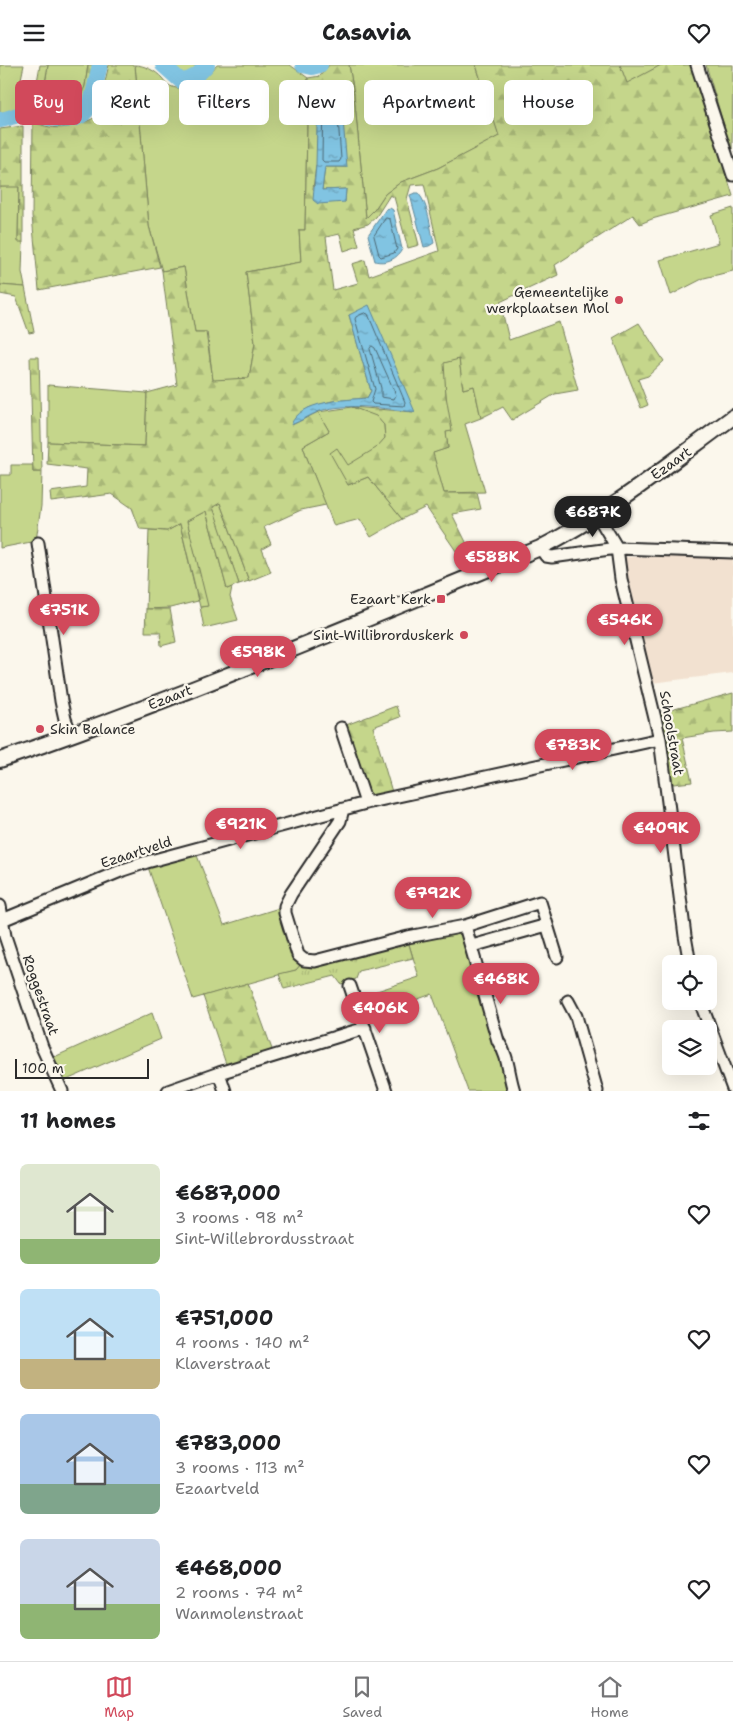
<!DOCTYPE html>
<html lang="en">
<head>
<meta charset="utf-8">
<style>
  body { margin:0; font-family:"Shantell Sans",sans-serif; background:#f2f2f2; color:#202124; height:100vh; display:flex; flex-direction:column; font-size:19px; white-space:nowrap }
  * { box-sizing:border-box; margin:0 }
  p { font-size:16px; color:#757577 }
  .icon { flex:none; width:28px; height:28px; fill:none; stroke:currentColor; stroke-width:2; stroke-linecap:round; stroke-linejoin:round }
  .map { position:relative; height:1026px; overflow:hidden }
  .panel { display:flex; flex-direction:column; background:#fff; flex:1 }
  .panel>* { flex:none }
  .banner { position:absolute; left:15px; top:15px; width:704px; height:45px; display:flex; gap:10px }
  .tools { position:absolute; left:662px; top:890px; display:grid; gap:10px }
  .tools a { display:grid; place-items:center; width:55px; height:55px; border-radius:8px; background:#fff; box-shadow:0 5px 20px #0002; font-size:25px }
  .scale { position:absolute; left:15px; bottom:12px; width:134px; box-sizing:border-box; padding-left:5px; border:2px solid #2b2b2b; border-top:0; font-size:14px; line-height:18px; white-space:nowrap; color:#2b2b2b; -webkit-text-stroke:4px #fbf7ec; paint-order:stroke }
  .price { position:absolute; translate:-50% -42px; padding:0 11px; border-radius:18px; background:#d1495b; color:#fff; font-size:16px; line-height:32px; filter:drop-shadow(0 1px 2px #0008) }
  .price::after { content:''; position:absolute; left:50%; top:30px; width:15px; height:11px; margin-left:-8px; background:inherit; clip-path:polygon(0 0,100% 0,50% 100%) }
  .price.on { background:#222; color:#fff }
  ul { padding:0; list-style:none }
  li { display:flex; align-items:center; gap:15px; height:125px; padding:0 20px }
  li span { display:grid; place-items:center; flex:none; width:140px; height:100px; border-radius:8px; color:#555 }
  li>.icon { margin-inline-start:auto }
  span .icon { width:60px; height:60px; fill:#fffc; stroke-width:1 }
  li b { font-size:21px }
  h2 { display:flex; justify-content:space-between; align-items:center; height:60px; padding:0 20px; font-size:21px }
  .pill { padding:0 18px; border-radius:8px; background:#fff; box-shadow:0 5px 20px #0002; font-size:18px; line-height:45px }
  .pill.on { background:#d1495b; color:#fff }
  header { display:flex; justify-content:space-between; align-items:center; height:65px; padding:0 20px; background:#fff; font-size:22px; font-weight:700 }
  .menu { display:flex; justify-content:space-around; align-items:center; height:70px; border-top:1px solid #e0e0e0; background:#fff; font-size:14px; color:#757577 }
  .menu a { display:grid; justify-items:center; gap:2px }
  .menu .on { color:#d1495b }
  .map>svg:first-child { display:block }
  .built { fill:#f2e1d0 }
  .grass { fill:#c5d68b; stroke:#78805b }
  .forest { fill:url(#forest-firs); stroke:#78805b; fill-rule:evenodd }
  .park { fill:url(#park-tufts); stroke:#78805b }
  .water { fill:url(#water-ripples); stroke:#5f8799 }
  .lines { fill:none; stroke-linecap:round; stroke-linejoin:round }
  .shore { stroke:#4d6874; stroke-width:1 }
  .river { stroke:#81c4e2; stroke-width:16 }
  .minor-casing { stroke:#2b2b2b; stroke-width:15 }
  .major-casing { stroke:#2b2b2b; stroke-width:18 }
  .minor { stroke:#fbf7ec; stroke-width:11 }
  .major { stroke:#fbf7ec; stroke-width:14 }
  .poi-dot { fill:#d1495b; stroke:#fbf7ec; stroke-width:2 }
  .labels { text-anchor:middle; stroke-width:4.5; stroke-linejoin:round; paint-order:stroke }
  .poi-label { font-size:14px; fill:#2b2b2b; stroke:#fbf7ec; text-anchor:end }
  .street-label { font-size:14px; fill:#2b2b2b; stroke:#fbf7ec }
</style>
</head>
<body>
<header><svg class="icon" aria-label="menu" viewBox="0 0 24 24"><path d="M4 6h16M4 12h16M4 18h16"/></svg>Casavia<svg class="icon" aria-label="heart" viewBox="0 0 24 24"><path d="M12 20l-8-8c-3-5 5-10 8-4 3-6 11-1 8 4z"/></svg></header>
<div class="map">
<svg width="733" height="1026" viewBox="0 0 733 1026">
  <defs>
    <pattern id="forest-firs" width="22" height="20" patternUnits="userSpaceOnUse" patternTransform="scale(1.25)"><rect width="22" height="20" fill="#c5d68b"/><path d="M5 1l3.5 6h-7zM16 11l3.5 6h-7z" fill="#a9b878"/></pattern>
    <pattern id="park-tufts" width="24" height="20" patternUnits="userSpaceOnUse" patternTransform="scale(1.25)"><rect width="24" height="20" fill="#c5d68b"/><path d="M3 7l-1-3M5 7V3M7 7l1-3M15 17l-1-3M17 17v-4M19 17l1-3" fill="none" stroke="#a9b878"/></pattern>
    <pattern id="water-ripples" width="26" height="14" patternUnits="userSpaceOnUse" patternTransform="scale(1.25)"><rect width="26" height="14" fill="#81c4e2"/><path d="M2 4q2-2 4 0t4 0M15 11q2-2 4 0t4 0" fill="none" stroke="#6a9fb7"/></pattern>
  </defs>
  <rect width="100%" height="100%" fill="#fbf7ec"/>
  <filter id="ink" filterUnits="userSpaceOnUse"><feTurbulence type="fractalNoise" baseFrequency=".02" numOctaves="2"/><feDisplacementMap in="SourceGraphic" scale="10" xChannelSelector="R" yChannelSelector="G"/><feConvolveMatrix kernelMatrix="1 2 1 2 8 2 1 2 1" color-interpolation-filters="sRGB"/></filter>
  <g filter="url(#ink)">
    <path class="built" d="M733 490V608L651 618 625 514 622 494 624 493 625 492Z"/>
    <path class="grass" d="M0 0H24L19 23 26 24 24 42 0 48Z
      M48 0H88L85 21 77 41C66 44 55 47 44 42L42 37Z
      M135 0C144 0 156 6 162 13 164 15 165 17 167 19 185 32 206 13 217 0H290L308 13 305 165H299L301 197 246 207 255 278 249 313 213 316 207 267H195L184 202 162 206 149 161Z
      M349 0H476L500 71 438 103 401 117 385 129 375 144 366 153 354 29Z
      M620 0H661L627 19Z
      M706 0H733L732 88Z
      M19 121 18 176 23 177 22 207 25 222 0 220V122Z
      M733 143V206L704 213 671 230 660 195 719 178 711 150Z
      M459 293 463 324 474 321 481 353 465 359 485 427 444 428 432 388 448 383 446 367V331L443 298Z
      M48 320 147 328 145 381 48 377Z
      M352 342 376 350 384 360 385 373 348 420 368 412 402 454 371 472 360 454 334 461 307 393 303 381 329 366 318 347Z
      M11 400H33V407H42L41 441 36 476 0 483V410H11Z
      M220 438 249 516 239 519 212 442Z
      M206 446 227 524 232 522 230 532 238 555 204 563 200 542 207 541 187 456Z
      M180 459 198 536 170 543 146 544 149 465 167 466Z
      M196 788 224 860 279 843 281 857 294 893 302 898 296 905 193 934 148 802Z
      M459 866 463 872 509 1026H468L432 929 365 953 362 931 419 912 408 876Z
      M152 948 161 974 62 1017 52 993Z"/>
    <path class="forest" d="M40 0H48L42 36 44 42C55 47 66 44 77 41L85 21 88 0H96C94 11 91 34 85 42 74 58 46 51 34 41V34Z
      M109 0H135L149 161 160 202 39 225 32 151 33 57C57 67 74 63 96 52Z
      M173 0H199L189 9H182Z
      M329 0H349L354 29 366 153 375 144 385 129 401 117 438 103 499 71 476 0H620L627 18 661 0H693L733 131 652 154 640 159 633 150 555 200 558 210 500 237 509 275 559 257 578 325 555 329 512 355 503 342 481 353 474 321 463 324 459 294 444 298 446 331 452 366 446 367 448 383 433 388 444 428H477L481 444 452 449 478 501 469 505 426 442 402 454 368 412 348 420 330 388 337 383 348 400 376 383 385 373 384 360 376 351 352 342 414 347 349 250 371 326 367 333 332 336 308 343 292 360 318 347 329 366 303 381 307 393 326 440 301 445 264 462 271 479 262 484 271 507 249 516 220 438 213 442 239 519 227 524 206 446 187 456 208 541 200 542 180 459 167 466 140 464 132 443 112 429 51 437 50 427 86 422 87 404 47 399 48 377 145 381 147 328 177 320 162 206 184 202 195 267H206L213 315 249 313 255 278 246 207 301 197 299 165H305L308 13 320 11ZM316 100 347 102H325L322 125 346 124 345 137 313 124ZM424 119 439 186 369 211 365 195 352 199 358 218 333 225 326 172 340 169 344 186 359 181 354 163 368 159 376 152 390 130 394 132 408 183 419 180 407 134 411 120Z
      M23 61V177H18L19 122H0V64Z
      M0 220 25 222 34 267 29 268 16 232 0 229Z
      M639 258 664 296 648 311 638 314 648 340 641 343 613 273Z
      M30 292H39L42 407H33Z
      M146 544H170L176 577 161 581 160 567H145Z
      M733 628V667L714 668 682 673 692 717 673 719 660 648Z
      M396 641 400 652 373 662 392 727 370 733 346 660Z
      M248 918 273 987 227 1002 203 931Z"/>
    <path class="park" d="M408 876 413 893 359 906 356 914 341 919 335 911 284 924 279 909 296 905 302 898Z"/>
    <path class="water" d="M340 19 347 102H325L322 125 346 124 345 137 318 139 313 135 316 100 318 20Z
      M415 128H418C429 140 430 162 434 178L429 181 424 182 410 130Z
      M390 143 393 145 402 184C398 194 385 199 375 196L368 170 386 144Z
      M369 240 415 347C385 344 349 337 320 346 310 350 301 356 291 360 300 335 345 335 367 333L371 326 349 250Z"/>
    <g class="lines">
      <path class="shore" d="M325 24H334L336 26 341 94 339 97H324L322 95 323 27Z
        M386 153 390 154 397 184 394 188 381 192 379 190 374 171Z
        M365 248 368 249 405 337 404 341 373 339 371 337 375 324 355 254 356 252Z
        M372 281 375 283 396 330 394 334 381 332V323L370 284Z"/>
      <path class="river" d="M163 0 181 16C193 15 199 9 207 0
        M303 0 312 2 320 0
        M0 55C8 54 15 50 23 49 42 48 76 66 89 42 93 34 97 10 100 0"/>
      <defs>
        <path id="minor" d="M697 0 733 110
          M598 451 617 483 621 514 660 674 685 871 690 899
          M38 478 61 636 65 654 71 670
          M540 483 546 491 552 492 617 483 733 487
          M341 663 366 738
          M343 744 340 756 291 829 285 841V848L298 890 304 895 315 896 408 872 465 861 540 837 557 892
          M0 841 5 871 42 982 62 1026
          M0 856 123 805 147 797 366 738 660 674
          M465 861 498 976C509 992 508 1008 514 1026
          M472 881 547 860
          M350 921 386 1026
          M568 936 576 951 597 1026
          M700 936 733 1024
          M219 1008 225 1026
          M168 1026 219 1008 365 963"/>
        <path id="major" d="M0 695C183 632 361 556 540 483 609 448 670 398 733 352"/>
      </defs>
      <use href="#minor" class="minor-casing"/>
      <use href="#major" class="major-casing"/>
      <use href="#minor" class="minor"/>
      <use href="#major" class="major"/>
    </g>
  </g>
  <g class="poi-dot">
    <circle cx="619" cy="235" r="5"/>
    <rect x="436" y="529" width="10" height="10" rx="2.5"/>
    <circle cx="464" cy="570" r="5"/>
    <circle cx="40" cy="664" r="5"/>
  </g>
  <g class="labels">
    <g class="poi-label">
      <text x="609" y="232">Gemeentelijke<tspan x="609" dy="16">werkplaatsen Mol</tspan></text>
      <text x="431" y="539">Ezaart Kerk</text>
      <text x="454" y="575">Sint-Willibrorduskerk</text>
      <text x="50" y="669" text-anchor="start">Skin Balance</text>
    </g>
    <g class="street-label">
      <text transform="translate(671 398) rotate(-36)" y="5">Ezaart</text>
      <text transform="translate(170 632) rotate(-21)" y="5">Ezaart</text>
      <text transform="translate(672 668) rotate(80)" y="5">Schoolstraat</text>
      <text transform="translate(136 787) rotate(-18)" y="5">Ezaartveld</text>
      <text transform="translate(41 930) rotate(71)" y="5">Roggestraat</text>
    </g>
  </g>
</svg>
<div class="tools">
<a><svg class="icon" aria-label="locate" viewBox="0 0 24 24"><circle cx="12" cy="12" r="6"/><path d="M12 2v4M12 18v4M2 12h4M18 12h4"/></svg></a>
<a><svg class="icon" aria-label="layers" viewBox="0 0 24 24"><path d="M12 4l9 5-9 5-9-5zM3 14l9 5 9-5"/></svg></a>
</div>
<div class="scale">100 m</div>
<b class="price on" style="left:593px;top:473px">€687K</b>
<b class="price" style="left:492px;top:518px">€588K</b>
<b class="price" style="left:64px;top:571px">€751K</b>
<b class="price" style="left:625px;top:581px">€546K</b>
<b class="price" style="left:258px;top:613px">€598K</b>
<b class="price" style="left:573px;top:706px">€783K</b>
<b class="price" style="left:241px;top:785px">€921K</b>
<b class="price" style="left:661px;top:789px">€409K</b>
<b class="price" style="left:433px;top:854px">€792K</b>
<b class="price" style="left:501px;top:940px">€468K</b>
<b class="price" style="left:380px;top:969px">€406K</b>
<div class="banner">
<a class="pill on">Buy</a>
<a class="pill">Rent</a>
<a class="pill">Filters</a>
<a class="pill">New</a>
<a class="pill">Apartment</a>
<a class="pill">House</a>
</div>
</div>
<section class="panel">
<h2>11 homes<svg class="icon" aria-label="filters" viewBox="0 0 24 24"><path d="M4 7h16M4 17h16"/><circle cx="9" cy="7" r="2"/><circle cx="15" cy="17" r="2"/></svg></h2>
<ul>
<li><span style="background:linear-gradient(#dfe7d0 75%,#8fb573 0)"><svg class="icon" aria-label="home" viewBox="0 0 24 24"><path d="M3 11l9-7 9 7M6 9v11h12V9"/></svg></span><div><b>€687,000</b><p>3 rooms · 98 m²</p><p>Sint-Willebrordusstraat</p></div><svg class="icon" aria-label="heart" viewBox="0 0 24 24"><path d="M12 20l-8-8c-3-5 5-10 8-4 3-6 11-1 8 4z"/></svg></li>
<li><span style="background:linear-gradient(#bfe0f5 70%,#c2b280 0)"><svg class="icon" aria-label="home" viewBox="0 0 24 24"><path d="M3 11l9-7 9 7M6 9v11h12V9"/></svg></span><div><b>€751,000</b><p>4 rooms · 140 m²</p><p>Klaverstraat</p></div><svg class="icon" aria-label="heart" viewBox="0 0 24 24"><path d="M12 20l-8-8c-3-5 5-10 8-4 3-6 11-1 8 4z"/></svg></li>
<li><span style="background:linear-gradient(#a9c7e8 70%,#7fa58c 0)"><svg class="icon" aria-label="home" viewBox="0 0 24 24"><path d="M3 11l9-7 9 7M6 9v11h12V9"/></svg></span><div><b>€783,000</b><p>3 rooms · 113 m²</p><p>Ezaartveld</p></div><svg class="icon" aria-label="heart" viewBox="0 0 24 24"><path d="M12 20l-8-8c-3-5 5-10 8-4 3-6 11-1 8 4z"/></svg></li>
<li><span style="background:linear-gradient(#c9d6e8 65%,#8fb573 0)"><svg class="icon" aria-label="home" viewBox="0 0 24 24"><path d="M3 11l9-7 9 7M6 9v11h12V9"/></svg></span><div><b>€468,000</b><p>2 rooms · 74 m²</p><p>Wanmolenstraat</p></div><svg class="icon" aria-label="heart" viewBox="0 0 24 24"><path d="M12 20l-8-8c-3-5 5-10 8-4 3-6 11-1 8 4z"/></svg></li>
</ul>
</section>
<nav class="menu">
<a class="on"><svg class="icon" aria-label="map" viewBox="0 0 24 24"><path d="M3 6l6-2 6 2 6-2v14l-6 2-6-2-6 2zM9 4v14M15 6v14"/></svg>Map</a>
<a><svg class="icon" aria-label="saved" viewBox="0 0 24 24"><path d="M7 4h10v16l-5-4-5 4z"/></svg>Saved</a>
<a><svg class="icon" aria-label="home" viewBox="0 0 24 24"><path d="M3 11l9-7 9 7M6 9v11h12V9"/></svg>Home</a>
</nav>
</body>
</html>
